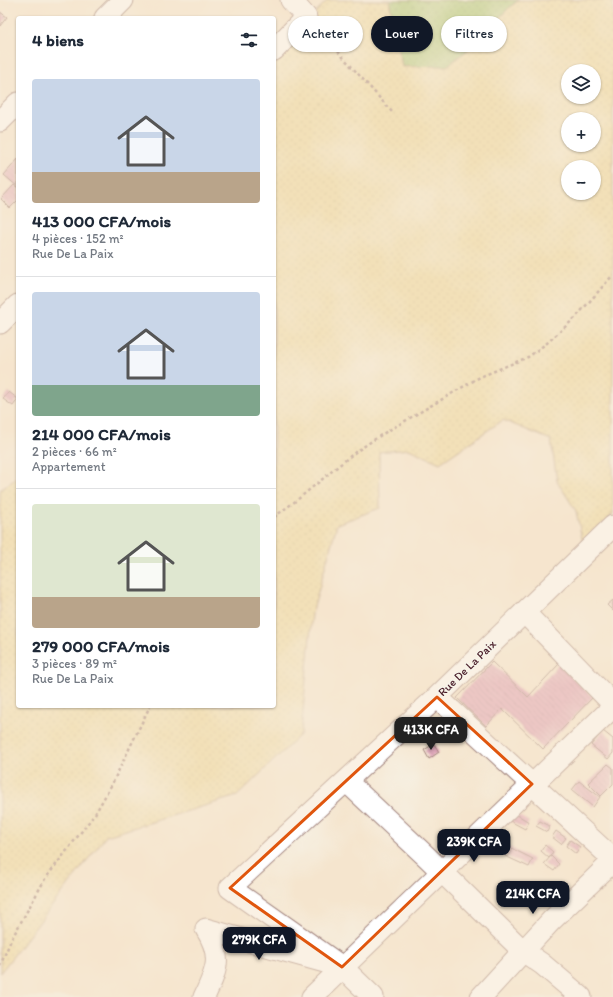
<!DOCTYPE html>
<html lang="fr">
<head>
<meta charset="utf-8">
<style>
  body { margin:0; font-family:Itim,sans-serif; background:#f2f2f3; color:#1f2937; height:100vh; display:flex; flex-direction:column; font-size:15px; white-space:nowrap }
  * { box-sizing:border-box; margin:0 }
  p { font-size:13px; color:#747a83 }
  .icon { flex:none; width:22px; height:22px; fill:none; stroke:currentColor; stroke-width:2; stroke-linecap:round; stroke-linejoin:round }
  .map { position:relative; flex:1; overflow:hidden }
  .drawer { position:absolute; left:16px; top:16px; width:260px; height:692px; display:flex; flex-direction:column; background:#fff; border-radius:4px; box-shadow:0 1px 3px #0004 }
  .drawer>* { flex:none }
  .hud { position:absolute; left:288px; top:16px; width:265px; height:36px; display:flex; gap:8px }
  .controls { position:absolute; left:561px; top:64px; display:grid; gap:8px }
  .controls a { display:grid; place-items:center; width:40px; height:40px; border-radius:50%; background:#fff; box-shadow:0 1px 3px #0004; font-size:20px }
  .price { position:absolute; translate:-50% -34px; padding:0 9px; border-radius:8px; background:#111827; color:#fff; font-size:13px; line-height:26px; filter:drop-shadow(0 1px 2px #0008) }
  .price::after { content:''; position:absolute; left:50%; top:24px; width:12px; height:9px; margin-left:-6px; background:inherit; clip-path:polygon(0 0,100% 0,50% 100%) }
  .price.on { background:#222; color:#fff }
  ul { padding:0; list-style:none }
  li { display:grid; align-content:center; gap:8px; height:212px; padding:0 16px }
  li+li { border-top:1px solid #e0e1e3 }
  li span { display:grid; place-items:center; height:124px; border-radius:4px; color:#555 }
  li>.icon { margin-inline-start:auto }
  span .icon { width:72px; height:72px; fill:#fffc; stroke-width:1 }
  li b { font-size:17px }
  h2 { display:flex; justify-content:space-between; align-items:center; height:48px; padding:0 16px; font-size:17px }
  .pill { padding:0 14px; border-radius:18px; background:#fff; box-shadow:0 1px 3px #0004; font-size:14px; line-height:36px }
  .pill.on { background:#111827; color:#fff }
  .map>svg:first-child { display:block }
  .grass { fill:url(#grass-dots); stroke:#78744e }
  .sand { fill:url(#sand-dots); stroke:#9c7c64; fill-rule:evenodd }
  .building { fill:url(#building-back-hatch) }
  .lines { fill:none; stroke-linecap:round; stroke-linejoin:round }
  .minor-casing { stroke:#a0827c; stroke-width:23 }
  .path { stroke:#a0827c; stroke-width:2.5; stroke-dasharray:3 3; stroke-linecap:butt }
  .minor { stroke:#fff; stroke-width:21 }
  .marked { fill:none; stroke:#e0560e; stroke-width:3; stroke-linejoin:round }
  .labels { text-anchor:middle; stroke-width:3.5; stroke-linejoin:round; paint-order:stroke }
  .street-label { font-size:12px; fill:#4a1f2b; stroke:#f7f3e8 }
</style>
</head>
<body>
<div class="map">
<svg width="613" height="997" viewBox="0 0 613 997">
  <defs>
    <pattern id="grass-dots" width="8" height="8" patternUnits="userSpaceOnUse"><rect width="8" height="8" fill="#a6c871"/><path d="M2 2h.1M6 6h.1" fill="none" stroke="#90ab62" stroke-width="1.8" stroke-linecap="round"/></pattern>
    <pattern id="sand-dots" width="8" height="8" patternUnits="userSpaceOnUse"><rect width="8" height="8" fill="#eeda9e"/><path d="M2 2h.1M6 6h.1" fill="none" stroke="#cebb88" stroke-width="1.8" stroke-linecap="round"/></pattern>
    <pattern id="building-back-hatch" width="6" height="6" patternUnits="userSpaceOnUse"><rect width="6" height="6" fill="#e2a3ba"/><path d="M-1 5l2 2M0 0l6 6M5-1l2 2" fill="none" stroke="#b98497"/></pattern>
  </defs>
  <rect width="100%" height="100%" fill="#f7f3e8"/>
  <filter id="ink" filterUnits="userSpaceOnUse"><feTurbulence type="fractalNoise" baseFrequency=".025" numOctaves="2"/><feDisplacementMap in="SourceGraphic" scale="8" xChannelSelector="R" yChannelSelector="G"/><feConvolveMatrix kernelMatrix="1 2 1 2 8 2 1 2 1" color-interpolation-filters="sRGB"/></filter>
  <filter id="wash" filterUnits="userSpaceOnUse"><feTurbulence type="fractalNoise" baseFrequency=".012" numOctaves="4" result="noise"/><feDisplacementMap in="SourceGraphic" scale="16" xChannelSelector="R" yChannelSelector="G"/><feGaussianBlur stdDeviation="0.9" result="paint"/><feColorMatrix in="noise" values="0 0 0 0 0 0 0 0 0 0 0 0 0 0 0 0 0 1.4 0 .05"/><feComposite in="paint" operator="in"/></filter>
  <g filter="url(#wash)">
    <rect width="100%" height="100%" fill="#f5e5ce"/>
    <path class="grass" d="M389 0H519L509 8 469 49 447 66 402 67Z"/>
    <path class="sand" d="M328 0H389L402 67 447 66 469 49 509 8 519 0H613V514L583 543 576 511 557 481 551 440 503 420 440 463 409 449 379 452 380 508 337 524 312 614 301 734 237 796 106 836 0 973V490L18 477V706H274V53ZM568 71H594V97H568ZM568 119H594V145H568ZM568 167H594V193H568Z"/>
    <g id="blocks">
      <path class="building" d="M0 12 7 17 0 26Z
        M18 159V187L4 175Z
        M14 185 18 188V200L10 208 1 199Z
        M9 392 18 399 13 406 3 399Z
        M613 600V611L607 605Z
        M492 662 528 697 559 664 593 697 543 749 502 709 486 726 457 698Z
        M603 731 613 739V753L608 759 591 745Z
        M434 744 439 752 429 759 424 750Z
        M608 764 613 768V784L601 796 588 783Z
        M579 781 600 797 593 807 572 790Z
        M514 813 529 822 525 829 510 821Z
        M540 821 550 826 547 832 536 826Z
        M556 831 566 838 561 844 552 837Z
        M459 832 467 838 464 843 455 837Z
        M496 837 501 841 495 849 490 846Z
        M570 840 580 847 576 854 566 846Z
        M545 845 553 852 549 858 541 851Z
        M509 847 533 859 529 867 505 856Z
        M551 856 559 864 554 871 544 864Z"/>
    </g>
  </g>
  <g filter="url(#ink)">
    <use href="#blocks" fill-opacity="0" stroke="#a0827c" stroke-width="1"/>
    <g class="lines">
      <defs>
        <path id="minor" d="M105 18 123 0
          M274 50 306 17 291 0
          M0 121 18 103
          M0 323 18 305
          M524 612 613 704
          M437 697 613 859
          M346 781 428 858 523 951 542 964 581 997
          M204 997C217 970 223 956 206 929L328 963
          M312 997 613 707
          M373 997 342 967 230 888 437 697 613 526
          M481 997 551 921 613 861"/>
      </defs>
      <use href="#minor" class="minor-casing"/>
      <path class="path" d="M318 29 393 113
        M274 517 297 500 354 453 381 435 480 377 528 357 547 343 575 318 613 275
        M0 966 11 940 45 879 95 814 112 784 150 706"/>
      <use href="#minor" class="minor"/>
    </g>
  </g>
  <path d="M0 0H613V997H0ZM437 697 532 784 342 967 230 888Z" fill="#f5e5ce" fill-opacity=".55" fill-rule="evenodd"/>
  <path class="marked" d="M437 697 532 784 342 967 230 888Z"/>
  <g class="labels">
    <g class="street-label">
      <text transform="translate(467 668) rotate(-44)" y="4">Rue De La Paix</text>
    </g>
  </g>
</svg>
<div class="controls">
<a><svg class="icon" aria-label="layers" viewBox="0 0 24 24"><path d="M12 4l9 5-9 5-9-5zM3 14l9 5 9-5"/></svg></a>
<a>+</a>
<a>−</a>
</div>
<b class="price on" style="left:431px;top:751px">413K CFA</b>
<b class="price" style="left:474px;top:863px">239K CFA</b>
<b class="price" style="left:533px;top:915px">214K CFA</b>
<b class="price" style="left:259px;top:961px">279K CFA</b>
<div class="hud">
<a class="pill">Acheter</a>
<a class="pill on">Louer</a>
<a class="pill">Filtres</a>
</div>
<section class="drawer">
<h2>4 biens<svg class="icon" aria-label="filters" viewBox="0 0 24 24"><path d="M4 7h16M4 17h16"/><circle cx="9" cy="7" r="2"/><circle cx="15" cy="17" r="2"/></svg></h2>
<ul>
<li><span style="background:linear-gradient(#c9d6e8 75%,#b9a48a 0)"><svg class="icon" aria-label="home" viewBox="0 0 24 24"><path d="M3 11l9-7 9 7M6 9v11h12V9"/></svg></span><div><b>413 000 CFA/mois</b><p>4 pièces · 152 m²</p><p>Rue De La Paix</p></div></li>
<li><span style="background:linear-gradient(#c9d6e8 75%,#7fa58c 0)"><svg class="icon" aria-label="home" viewBox="0 0 24 24"><path d="M3 11l9-7 9 7M6 9v11h12V9"/></svg></span><div><b>214 000 CFA/mois</b><p>2 pièces · 66 m²</p><p>Appartement</p></div></li>
<li><span style="background:linear-gradient(#dfe7d0 75%,#b9a48a 0)"><svg class="icon" aria-label="home" viewBox="0 0 24 24"><path d="M3 11l9-7 9 7M6 9v11h12V9"/></svg></span><div><b>279 000 CFA/mois</b><p>3 pièces · 89 m²</p><p>Rue De La Paix</p></div></li>
</ul>
</section>
</div>
</body>
</html>
